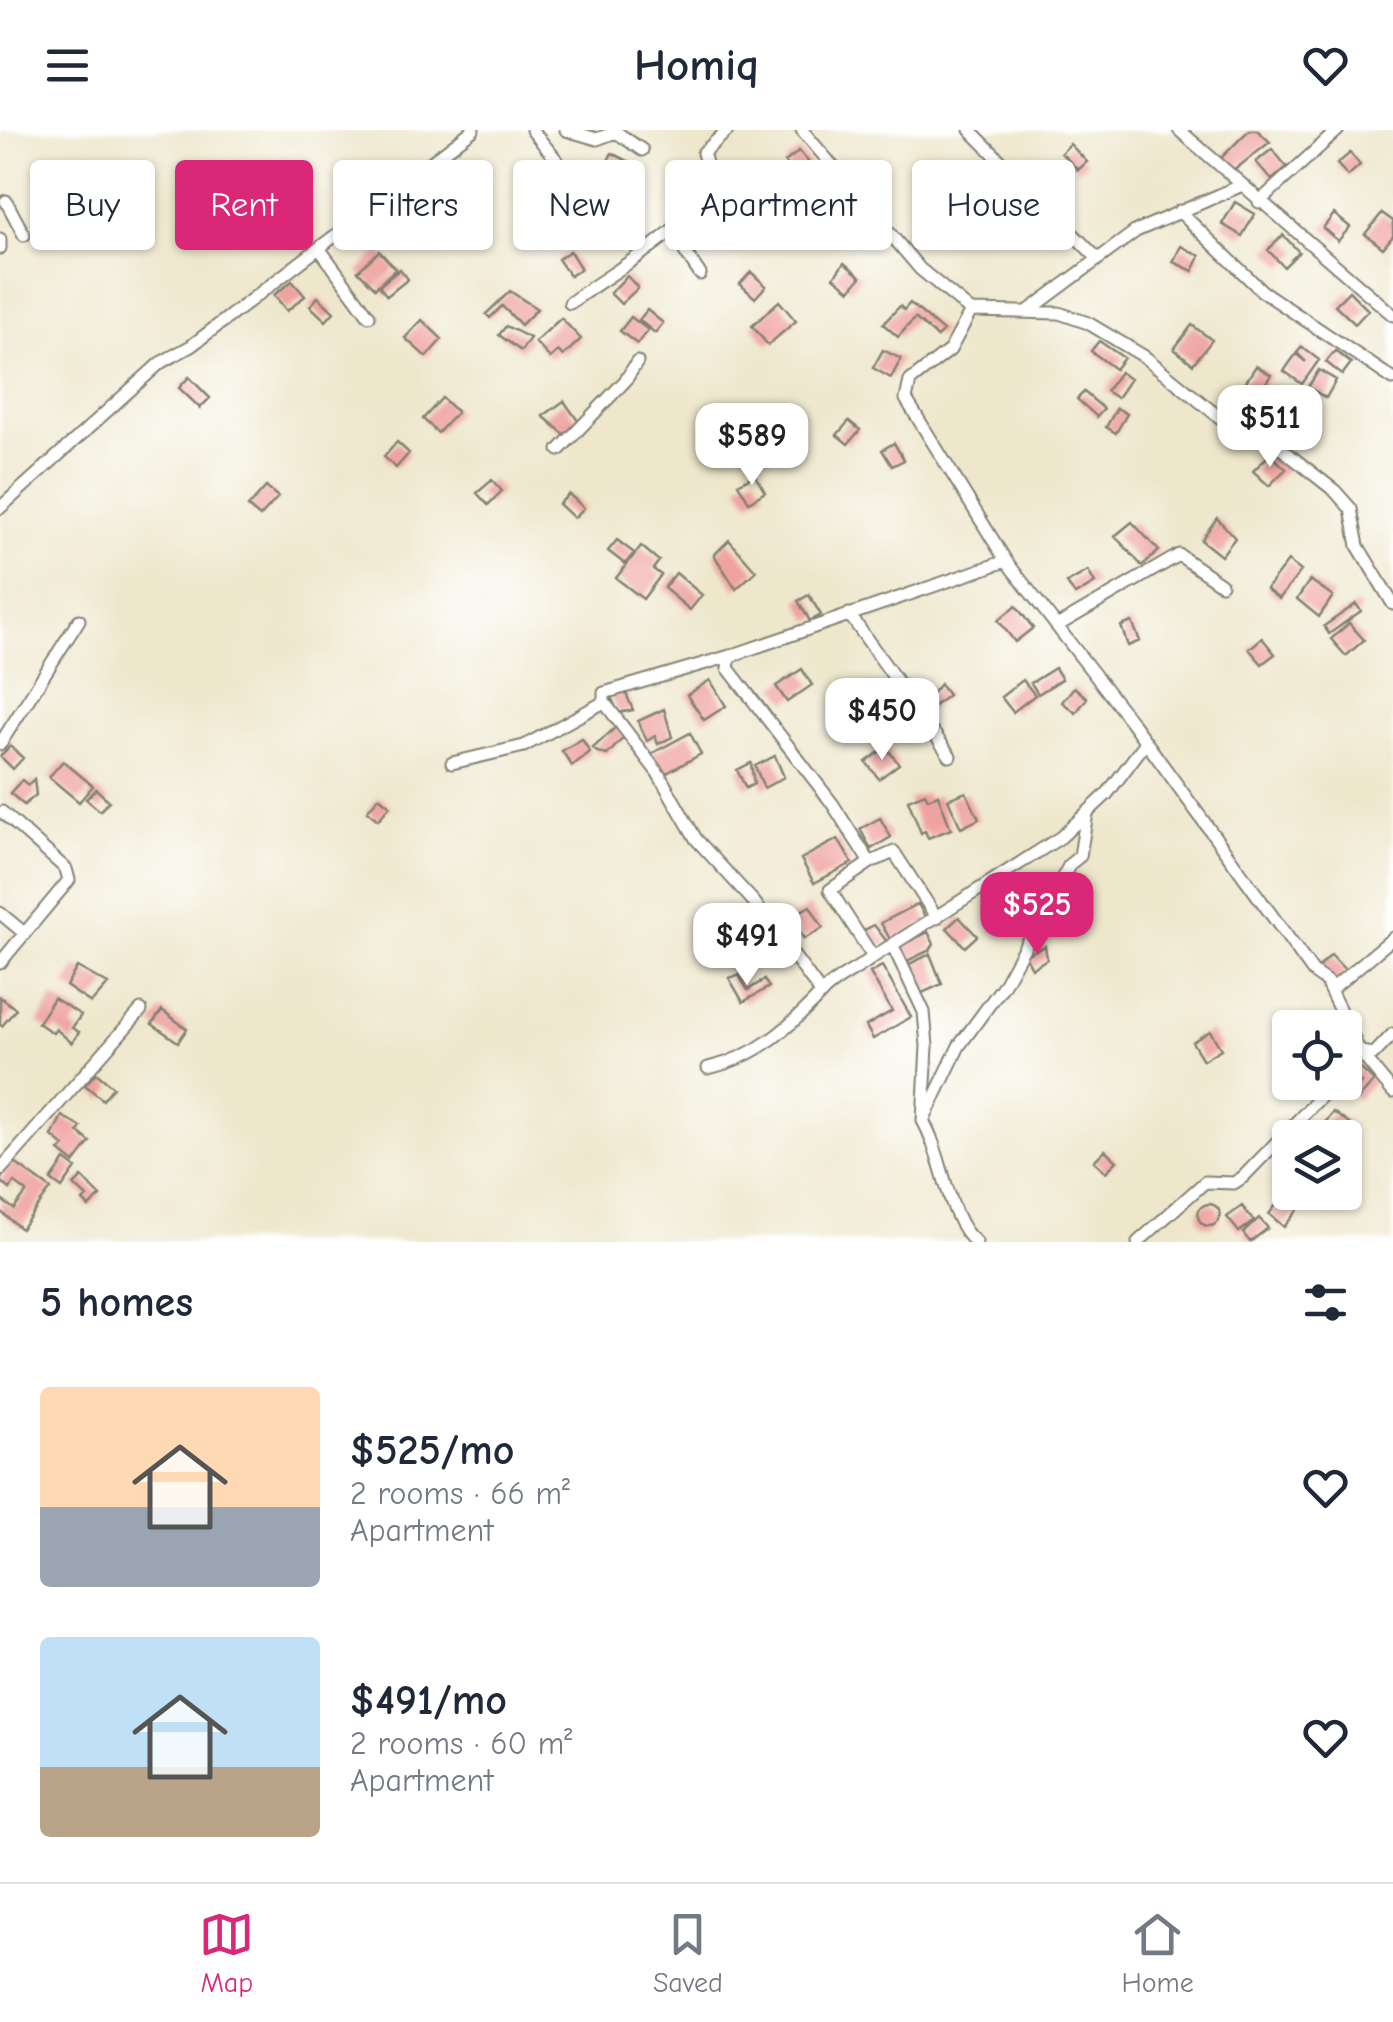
<!DOCTYPE html>
<html lang="en">
<head>
<meta charset="utf-8">
<style>
  body { margin:0; font-family:"Comic Neue",sans-serif; background:#f2f2f3; color:#1f2937; height:100vh; display:flex; flex-direction:column; font-size:38px; white-space:nowrap }
  * { box-sizing:border-box; margin:0 }
  p { font-size:32px; color:#747a83 }
  .icon { flex:none; width:55px; height:55px; fill:none; stroke:currentColor; stroke-width:2; stroke-linecap:round; stroke-linejoin:round }
  .map { position:relative; height:1112px; overflow:hidden }
  .panel { display:flex; flex-direction:column; background:#fff; flex:1 }
  .panel>* { flex:none }
  .hud { position:absolute; left:30px; top:30px; width:1335px; height:90px; display:flex; gap:20px }
  .tools { position:absolute; left:1272px; top:880px; display:grid; gap:20px }
  .tools a { display:grid; place-items:center; width:90px; height:90px; border-radius:10px; background:#fff; box-shadow:0 2px 8px #0004; font-size:50px }
  .price { position:absolute; translate:-50% -85px; padding:0 22px; border-radius:20px; background:#fff; color:#222; font-size:32px; line-height:65px; filter:drop-shadow(0 2px 5px #0008) }
  .price::after { content:''; position:absolute; left:50%; top:60px; width:30px; height:22px; margin-left:-15px; background:inherit; clip-path:polygon(0 0,100% 0,50% 100%) }
  .price.selected { background:#db2777; color:#fff }
  ul { padding:0; list-style:none }
  li { display:flex; align-items:center; gap:30px; height:250px; padding:0 40px }
  li span { display:grid; place-items:center; flex:none; width:280px; height:200px; border-radius:10px; color:#555 }
  li>.icon { margin-inline-start:auto }
  span .icon { width:120px; height:120px; fill:#fffc; stroke-width:1 }
  li b { font-size:42px }
  h2 { display:flex; justify-content:space-between; align-items:center; height:120px; padding:0 40px; font-size:42px }
  .chip { padding:0 35px; border-radius:10px; background:#fff; box-shadow:0 2px 8px #0004; font-size:35px; line-height:90px }
  .chip.selected { background:#db2777; color:#fff }
  header { display:flex; justify-content:space-between; align-items:center; height:130px; padding:0 40px; background:#fff; font-size:45px; font-weight:600 }
  .tabs { display:flex; justify-content:space-around; align-items:center; height:140px; border-top:2px solid #e0e1e3; background:#fff; font-size:28px; color:#747a83 }
  .tabs a { display:grid; justify-items:center; gap:5px }
  .tabs .selected { color:#db2777 }
  .map>svg:first-child { display:block }
  .building { fill:#efa3a0 }
  .lines { fill:none; stroke-linecap:round; stroke-linejoin:round }
  .minor-casing { stroke:#858274; stroke-width:15 }
  .minor { stroke:#fff; stroke-width:11 }
</style>
</head>
<body>
<header><svg class="icon" aria-label="menu" viewBox="0 0 24 24"><path d="M4 6h16M4 12h16M4 18h16"/></svg>Homiq<svg class="icon" aria-label="heart" viewBox="0 0 24 24"><path d="M12 20l-8-8c-3-5 5-10 8-4 3-6 11-1 8 4z"/></svg></header>
<div class="map">
<svg width="1393" height="1112" viewBox="0 0 1393 1112">
  <rect width="100%" height="100%" fill="#fff"/>
  <filter id="ink" filterUnits="userSpaceOnUse"><feTurbulence type="fractalNoise" baseFrequency=".01" numOctaves="2"/><feDisplacementMap in="SourceGraphic" scale="20" xChannelSelector="R" yChannelSelector="G"/><feConvolveMatrix kernelMatrix="1 2 1 2 8 2 1 2 1" color-interpolation-filters="sRGB"/></filter>
  <filter id="wash" filterUnits="userSpaceOnUse"><feTurbulence type="fractalNoise" baseFrequency=".0048" numOctaves="4" result="noise"/><feDisplacementMap in="SourceGraphic" scale="40" xChannelSelector="R" yChannelSelector="G"/><feGaussianBlur stdDeviation="2.25" result="paint"/><feColorMatrix in="noise" values="0 0 0 0 0 0 0 0 0 0 0 0 0 0 0 0 0 1.4 0 .05"/><feComposite in="paint" operator="in"/></filter>
  <g filter="url(#wash)">
    <rect width="100%" height="100%" fill="#eee7cc"/>
    <g id="blocks">
      <path class="building" d="M1249 0H1257L1270 12 1233 41 1220 29Z
        M1070 14 1087 32 1078 40 1061 23Z
        M1272 19 1287 37 1272 50 1256 32Z
        M799 21 810 34 796 45 785 32Z
        M612 23 629 32 619 50 602 42Z
        M1350 23 1360 35 1348 46 1337 34Z
        M602 55 620 73 606 88 594 75 600 69 594 63Z
        M403 60 420 79 403 94 390 73Z
        M735 60 749 73 737 87 722 74Z
        M760 70 771 83 756 96 745 84Z
        M1235 72 1255 84 1242 106 1222 94Z
        M1382 83 1393 91V106L1383 118 1365 104Z
        M1334 84 1350 97 1338 111 1323 98Z
        M1283 105 1299 122 1284 137 1268 120Z
        M1181 116 1200 126 1193 141 1173 132Z
        M379 121 396 139 375 158 358 141Z
        M570 121 581 139 570 146 558 129Z
        M844 133 861 147 850 160 834 147Z
        M400 139 408 149 387 166 379 156Z
        M751 142 766 156 755 168 740 154Z
        M627 146 638 158 621 174 610 163Z
        M292 151 305 166 287 181 274 165Z
        M510 161 537 179 521 195 502 176 490 188 486 184Z
        M1349 161 1368 180 1355 194 1335 175Z
        M318 167 334 182 326 191 310 176Z
        M779 171 796 191 768 215 752 196Z
        M910 173 943 201 937 207 915 188 898 207 883 194 900 176 904 180Z
        M647 180 663 193 655 203 639 190Z
        M631 187 648 200 637 214 620 201Z
        M561 188 581 209 563 226 558 221 550 228 535 212Z
        M422 190 442 209 426 227 405 208Z
        M1192 195 1212 210 1193 234 1174 219Z
        M506 196 530 208 521 221 499 205Z
        M1099 211 1124 228 1115 239 1091 221Z
        M1302 217 1319 230 1302 254 1284 241 1296 224 1306 232 1297 223Z
        M883 220 901 229 891 248 873 238Z
        M1335 221 1351 233 1342 245 1326 232Z
        M1256 236 1271 245 1256 268 1241 259Z
        M1319 240 1336 250 1326 268 1308 257Z
        M1120 242 1130 249 1117 268 1106 261Z
        M189 247 210 268 200 278 179 258Z
        M1270 254 1291 266 1280 285 1259 273Z
        M1084 262 1104 279 1097 287 1077 269Z
        M442 268 457 282 438 303 423 289Z
        M564 271 578 291 565 305 543 286Z
        M1117 278 1127 284 1116 303 1106 297Z
        M849 291 860 300 848 314 837 305Z
        M397 312 409 323 396 338 384 327Z
        M894 313 904 330 892 336 882 320Z
        M1270 324 1286 339 1269 356 1253 341Z
        M755 345 765 362 749 372 738 354Z
        M492 350 502 361 488 375 477 363Z
        M266 357 278 367 260 387 248 377Z
        M569 364 584 378 574 388 559 374Z
        M1217 388 1235 408 1221 426 1201 410Z
        M1132 392 1159 421 1142 436 1115 406Z
        M617 410 634 423 625 434 608 421Z
        M729 410 756 441 736 459 714 425Z
        M641 416 659 431 653 439 661 445 643 469 616 448Z
        M1288 431 1301 441 1279 469 1266 459Z
        M1088 441 1095 453 1075 465 1067 453Z
        M676 443 702 465 690 480 664 458Z
        M1310 450 1333 466 1319 487 1297 469Z
        M809 465 821 485 810 491 798 471Z
        M1356 474 1361 481 1329 504 1324 496Z
        M1016 476 1033 498 1015 512 998 490Z
        M1132 492 1140 511 1128 516 1121 496Z
        M1349 493 1364 510 1346 526 1331 509Z
        M1262 508 1275 524 1262 534 1249 519Z
        M1055 538 1062 549 1038 564 1031 553Z
        M802 539 812 555 787 572 776 556Z
        M710 550 726 576 704 590 687 565Z
        M1023 550 1035 565 1013 582 1001 567Z
        M940 554 948 565 923 585 919 579Z
        M857 555 861 563 842 580 835 572Z
        M1074 557 1087 568 1076 583 1062 572Z
        M866 559 875 568 857 586 848 577Z
        M625 561 633 580 618 583 611 567Z
        M885 562 894 570 858 608 849 600Z
        M664 579 672 607 658 614 655 606 647 611 638 591Z
        M616 597 625 606 607 625 597 622 593 618Z
        M690 603 701 624 663 645 651 624Z
        M582 609 590 622 572 636 562 621Z
        M10 616 23 628 13 639 0 626Z
        M886 617 899 634 879 649 866 632Z
        M775 626 784 647 764 658 755 636Z
        M63 631 93 656 79 672 49 647Z
        M751 633 754 654 746 658 737 640Z
        M34 649 36 665 24 675 10 663 22 650 28 655Z
        M96 659 109 671 100 681 86 669Z
        M966 662 979 689 961 698 948 669Z
        M925 663 928 669 938 665 951 699 928 708 925 701 921 703 908 670Z
        M379 667 390 676 378 690 367 681Z
        M880 688 891 707 871 719 860 699Z
        M838 709 852 733 814 753 801 729Z
        M918 774 928 792 891 811 881 793Z
        M810 776 823 798 804 809 791 787Z
        M959 787 977 806 965 817 947 798Z
        M874 795 888 813 873 821 863 801Z
        M928 802 934 814 930 820 903 833 899 816Z
        M1045 816 1047 829 1032 838 1025 825Z
        M930 824 942 854 920 864 905 836Z
        M1331 825 1346 841 1333 854 1318 838Z
        M882 836 911 887 873 909 866 896 892 881 870 843Z
        M77 837 108 854 91 873 66 856Z
        M739 845 748 860 764 850 769 857 743 872 729 848Z
        M0 867 16 879 2 896 0 895Z
        M54 868 81 885 72 898 79 902 72 913 56 899 53 903 38 893Z
        M162 880 187 899 178 912 152 894Z
        M1210 901 1221 919 1203 930 1192 912Z
        M1360 938 1374 951 1358 969 1351 965 1362 952 1350 964 1343 957Z
        M96 943 113 957 103 970 85 955Z
        M1333 982 1352 996 1343 1008H1324L1318 1002Z
        M62 986 81 997 78 1002 90 1012 74 1033 59 1021 64 1016 52 1006Z
        M1105 1020 1117 1031 1106 1042 1094 1031Z
        M11 1030 51 1059 21 1099 0 1081V1069L14 1079 27 1062 14 1052 10 1059 0 1051Z
        M65 1030 76 1038 62 1058 51 1050Z
        M82 1047 101 1066 89 1077 83 1071 87 1067 74 1055Z
        M1282 1067 1298 1080 1284 1097 1269 1084Z
        M1198 1085a11 11 0 1 1 22 0a11 11 0 1 1-22 0Z
        M1242 1076 1254 1091 1239 1102 1227 1087Z
        M1259 1088 1268 1098 1250 1112 1243 1103Z"/>
    </g>
  </g>
  <g filter="url(#ink)">
    <use href="#blocks" fill-opacity="0" stroke="#858274" stroke-width="2.5"/>
    <g class="lines">
      <defs>
        <path id="minor" d="M532 0 576 54 586 53
          M566 0 597 9 616 2 642 20
          M802 0 920 139 971 181 1059 183 1088 193 1145 227 1219 287 1268 308 1335 361 1351 379 1358 416 1393 474
          M970 0 1098 129
          M1179 0 1393 185
          M6 71 24 105
          M1259 72 1338 0
          M1179 81 1262 161 1393 249
          M675 96 679 113 700 144
          M0 109V118
          M319 118 369 186
          M570 173C617 138 683 105 712 53L703 23 728 0
          M971 181 950 220 910 251 906 269 1006 431 1130 590 1313 842 1334 857 1393 808
          M1027 182 1136 101 1240 56
          M559 320 625 251 637 232
          M0 378 160 233 191 216 473 0
          M849 484 950 626
          M1057 496 1179 425 1221 454
          M730 526 604 563V572L658 643 696 709 754 772 821 863
          M0 614 79 490
          M452 633 524 616 604 572
          M869 733 894 722 937 788
          M0 783 23 802
          M893 816 924 882 927 916 923 991 959 916 1003 856 1070 734 1080 726 1087 683
          M873 827 1061 707 1107 664 1146 612
          M0 833 69 750 66 739 2 682
          M1328 856 1360 922 1393 962
          M708 938C757 927 789 898 822 863 834 849 859 839 873 827L830 760 869 733 867 728 832 673 728 538 730 526 1006 431
          M1345 941 1360 922 1374 924 1393 904
          M923 991C943 1024 948 1092 976 1112
          M0 1040 141 880
          M1138 1112 1205 1052 1234 1053 1243 1047 1335 952"/>
      </defs>
      <use href="#minor" class="minor-casing"/>
      <use href="#minor" class="minor"/>
    </g>
  </g>
</svg>
<div class="tools">
<a><svg class="icon" aria-label="locate" viewBox="0 0 24 24"><circle cx="12" cy="12" r="6"/><path d="M12 2v4M12 18v4M2 12h4M18 12h4"/></svg></a>
<a><svg class="icon" aria-label="layers" viewBox="0 0 24 24"><path d="M12 4l9 5-9 5-9-5zM3 14l9 5 9-5"/></svg></a>
</div>
<b class="price" style="left:1270px;top:340px">$511</b>
<b class="price" style="left:752px;top:358px">$589</b>
<b class="price" style="left:882px;top:633px">$450</b>
<b class="price selected" style="left:1037px;top:827px">$525</b>
<b class="price" style="left:747px;top:858px">$491</b>
<div class="hud">
<a class="chip">Buy</a>
<a class="chip selected">Rent</a>
<a class="chip">Filters</a>
<a class="chip">New</a>
<a class="chip">Apartment</a>
<a class="chip">House</a>
</div>
</div>
<section class="panel">
<h2>5 homes<svg class="icon" aria-label="filters" viewBox="0 0 24 24"><path d="M4 7h16M4 17h16"/><circle cx="9" cy="7" r="2"/><circle cx="15" cy="17" r="2"/></svg></h2>
<ul>
<li><span style="background:linear-gradient(#ffd9b3 60%,#9aa5b1 0)"><svg class="icon" aria-label="home" viewBox="0 0 24 24"><path d="M3 11l9-7 9 7M6 9v11h12V9"/></svg></span><div><b>$525/mo</b><p>2 rooms · 66 m²</p><p>Apartment</p></div><svg class="icon" aria-label="heart" viewBox="0 0 24 24"><path d="M12 20l-8-8c-3-5 5-10 8-4 3-6 11-1 8 4z"/></svg></li>
<li><span style="background:linear-gradient(#bfe0f5 65%,#b9a48a 0)"><svg class="icon" aria-label="home" viewBox="0 0 24 24"><path d="M3 11l9-7 9 7M6 9v11h12V9"/></svg></span><div><b>$491/mo</b><p>2 rooms · 60 m²</p><p>Apartment</p></div><svg class="icon" aria-label="heart" viewBox="0 0 24 24"><path d="M12 20l-8-8c-3-5 5-10 8-4 3-6 11-1 8 4z"/></svg></li>
</ul>
</section>
<nav class="tabs">
<a class="selected"><svg class="icon" aria-label="map" viewBox="0 0 24 24"><path d="M3 6l6-2 6 2 6-2v14l-6 2-6-2-6 2zM9 4v14M15 6v14"/></svg>Map</a>
<a><svg class="icon" aria-label="saved" viewBox="0 0 24 24"><path d="M7 4h10v16l-5-4-5 4z"/></svg>Saved</a>
<a><svg class="icon" aria-label="home" viewBox="0 0 24 24"><path d="M3 11l9-7 9 7M6 9v11h12V9"/></svg>Home</a>
</nav>
</body>
</html>
